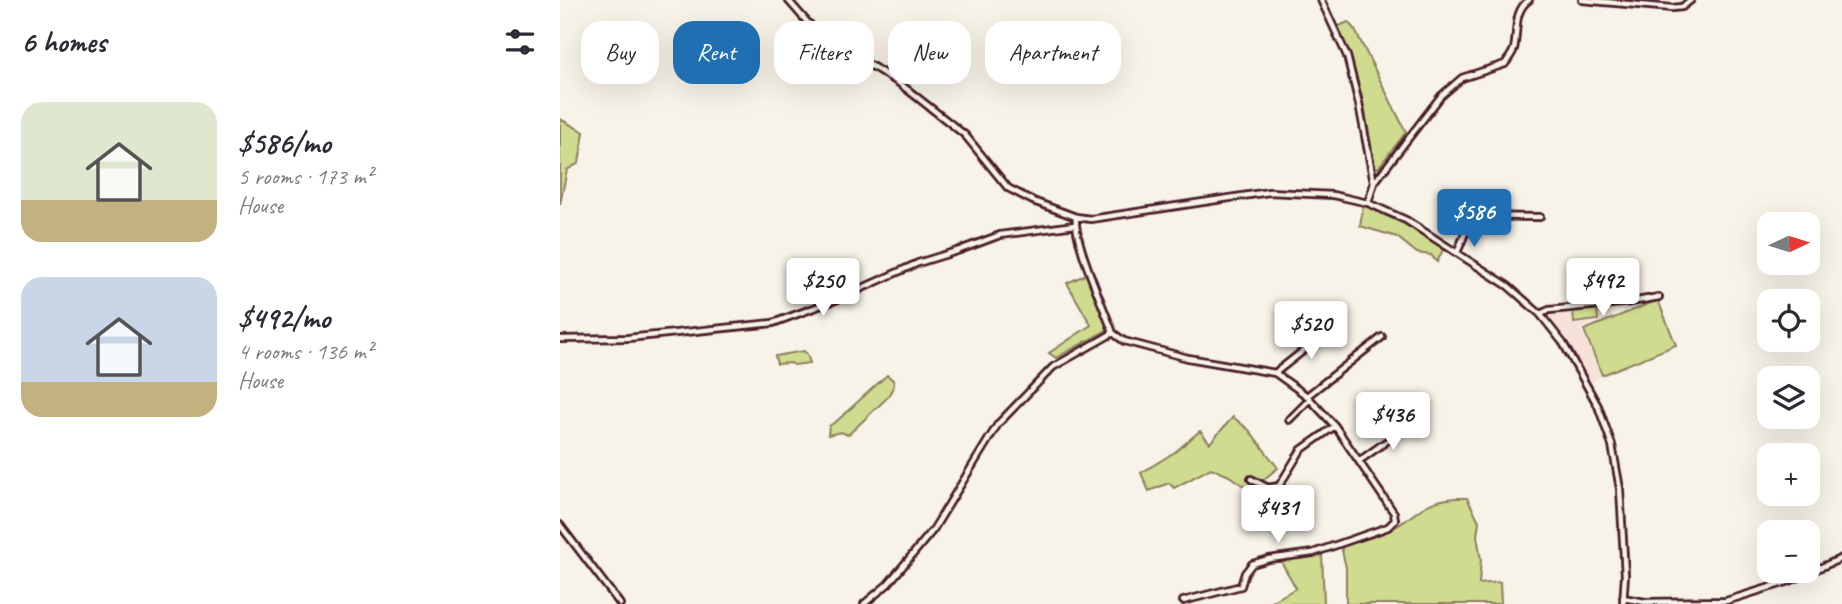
<!DOCTYPE html>
<html lang="en">
<head>
<meta charset="utf-8">
<style>
  body { margin:0; font-family:Caveat,sans-serif; background:#f2f2f3; color:#2b2b33; height:100vh; display:flex; flex-direction:column; font-size:26px; white-space:nowrap }
  * { box-sizing:border-box; margin:0 }
  p { font-size:23px; color:#7c7c81 }
  .icon { flex:none; width:38px; height:38px; fill:none; stroke:currentColor; stroke-width:2; stroke-linecap:round; stroke-linejoin:round }
  .map { position:relative; flex:1; overflow:hidden }
  .details { display:flex; flex-direction:column; background:#fff; width:560px }
  .details>* { flex:none }
  .guide { position:absolute; left:21px; top:21px; width:665px; height:63px; display:flex; gap:14px }
  .needle { width:46px; rotate:86deg }
  .fabs { position:absolute; left:1197px; top:212px; display:grid; gap:14px }
  .fabs a { display:grid; place-items:center; width:63px; height:63px; border-radius:14px; background:#fff; box-shadow:0 7px 28px #0002; font-size:35px }
  .price { position:absolute; translate:-50% -60px; padding:0 16px; border-radius:7px; background:#fff; color:#222; font-size:23px; line-height:46px; filter:drop-shadow(0 2px 4px #0008) }
  .price::after { content:''; position:absolute; left:50%; top:42px; width:21px; height:16px; margin-left:-10px; background:inherit; clip-path:polygon(0 0,100% 0,50% 100%) }
  .price.selected { background:#1f6fb2; color:#fff }
  ul { padding:0; list-style:none }
  li { display:flex; align-items:center; gap:21px; height:175px; padding:0 21px }
  li span { display:grid; place-items:center; flex:none; width:196px; height:140px; border-radius:21px; color:#555 }
  li>.icon { margin-inline-start:auto }
  span .icon { width:84px; height:84px; fill:#fffc; stroke-width:1 }
  li b { font-size:30px }
  h2 { display:flex; justify-content:space-between; align-items:center; height:84px; padding:0 21px; font-size:30px }
  .tag { padding:0 24px; border-radius:21px; background:#fff; box-shadow:0 7px 28px #0002; font-size:24px; line-height:63px }
  .tag.selected { background:#1f6fb2; color:#fff }
  main { display:flex; flex:1; min-height:0 }
  .map>svg:first-child { display:block }
  .built { fill:#f6e2d8 }
  .green { fill:#cfdc8f; stroke:#8c7e5d; stroke-width:2 }
  .lines { fill:none; stroke-linecap:round; stroke-linejoin:round }
  .minor-casing { stroke:#4a1f2b; stroke-width:10 }
  .minor { stroke:#f7f3e8; stroke-width:4.5 }
</style>
</head>
<body>
<main>
<section class="details">
<h2>6 homes<svg class="icon" aria-label="filters" viewBox="0 0 24 24"><path d="M4 7h16M4 17h16"/><circle cx="9" cy="7" r="2"/><circle cx="15" cy="17" r="2"/></svg></h2>
<ul>
<li><span style="background:linear-gradient(#dfe7d0 70%,#c2b280 0)"><svg class="icon" aria-label="home" viewBox="0 0 24 24"><path d="M3 11l9-7 9 7M6 9v11h12V9"/></svg></span><div><b>$586/mo</b><p>5 rooms · 173 m²</p><p>House</p></div></li>
<li><span style="background:linear-gradient(#c9d6e8 75%,#c2b280 0)"><svg class="icon" aria-label="home" viewBox="0 0 24 24"><path d="M3 11l9-7 9 7M6 9v11h12V9"/></svg></span><div><b>$492/mo</b><p>4 rooms · 136 m²</p><p>House</p></div></li>
</ul>
</section>
<div class="map">
<svg width="1282" height="604" viewBox="0 0 1282 604">
  <rect width="100%" height="100%" fill="#f7f3e8"/>
  <filter id="ink" filterUnits="userSpaceOnUse"><feTurbulence type="fractalNoise" baseFrequency=".0143" numOctaves="2"/><feDisplacementMap in="SourceGraphic" scale="14" xChannelSelector="R" yChannelSelector="G"/><feConvolveMatrix kernelMatrix="1 2 1 2 8 2 1 2 1" color-interpolation-filters="sRGB"/></filter>
  <g filter="url(#ink)">
    <path class="built" d="M1049 306 1051 317 1021 329 1041 376 1030 383 1003 339 984 315 990 312Z"/>
    <path class="green" d="M788 22 795 30 846 132 818 168 814 166C807 118 800 71 777 27Z
      M0 119 24 132 19 163 7 170 0 204Z
      M803 205 844 224 884 248 877 262 871 255 857 253 837 237 800 226Z
      M531 272 549 329 496 358 489 353 531 325 507 283Z
      M1098 300 1116 345 1042 375 1024 330Z
      M1037 308 1038 320 1014 323 1013 311Z
      M244 351 247 354 250 363 234 365 231 363 217 364 215 356Z
      M327 375 333 380 334 385 328 397 288 435 281 432 268 435 269 426 278 420Z
      M673 417 689 430 718 468 690 490 669 476 651 468 614 488 609 483 589 491 581 473 615 452 640 431 650 443Z
      M895 498H907L919 521 917 536 921 559 919 584 940 582 941 604H786V568L781 546C797 541 816 538 830 530 857 516 860 501 895 498Z
      M762 553 764 604H708L736 588 719 558H742Z"/>
    <g class="lines">
      <defs>
        <path id="minor" d="M228 0 248 23 265 37 339 83 405 135 448 188 473 201 516 217 531 219 709 192 773 195 808 203 846 220 948 286 980 314 1003 343 1038 406 1052 445 1060 489 1065 575 1063 604
          M761 0 787 56 799 104 814 183
          M1022 0 1112 8 1122 7 1131 0
          M808 203 814 183 881 96 902 78 945 64C948 59 952 55 954 49 958 32 953 11 969 0
          M516 217C513 240 544 308 553 333
          M897 253 912 216 980 217
          M980 314 989 310 1071 302 1099 297
          M0 339 68 338 213 323 278 299 358 263 397 251 440 235 515 225
          M715 373 771 329
          M747 396 822 337
          M729 420 750 399
          M799 461 852 423
          M691 479 708 488 719 486 741 450 775 426
          M0 525 60 604
          M1063 598 1085 602 1166 601 1230 581 1282 558
          M304 604 328 584 373 530 438 424 493 367 553 333 564 341 628 358 715 373 747 396 775 426 834 513 835 520 828 527 753 553 709 559 692 564 685 573 681 586 623 601"/>
      </defs>
      <use href="#minor" class="minor-casing"/>
      <use href="#minor" class="minor"/>
    </g>
  </g>
</svg>
<div class="fabs">
<a><svg class="needle" viewBox="-14 -14 28 28"><path d="M0-13l5 13h-10z" fill="#e53935"/><path d="M0 13l5-13h-10z" fill="#7c7c81"/></svg></a>
<a><svg class="icon" aria-label="locate" viewBox="0 0 24 24"><circle cx="12" cy="12" r="6"/><path d="M12 2v4M12 18v4M2 12h4M18 12h4"/></svg></a>
<a><svg class="icon" aria-label="layers" viewBox="0 0 24 24"><path d="M12 4l9 5-9 5-9-5zM3 14l9 5 9-5"/></svg></a>
<a>+</a>
<a>−</a>
</div>
<b class="price selected" style="left:914px;top:249px">$586</b>
<b class="price" style="left:263px;top:318px">$250</b>
<b class="price" style="left:1043px;top:318px">$492</b>
<b class="price" style="left:751px;top:361px">$520</b>
<b class="price" style="left:833px;top:452px">$436</b>
<b class="price" style="left:718px;top:545px">$431</b>
<div class="guide">
<a class="tag">Buy</a>
<a class="tag selected">Rent</a>
<a class="tag">Filters</a>
<a class="tag">New</a>
<a class="tag">Apartment</a>
</div>
</div>
</main>
</body>
</html>
